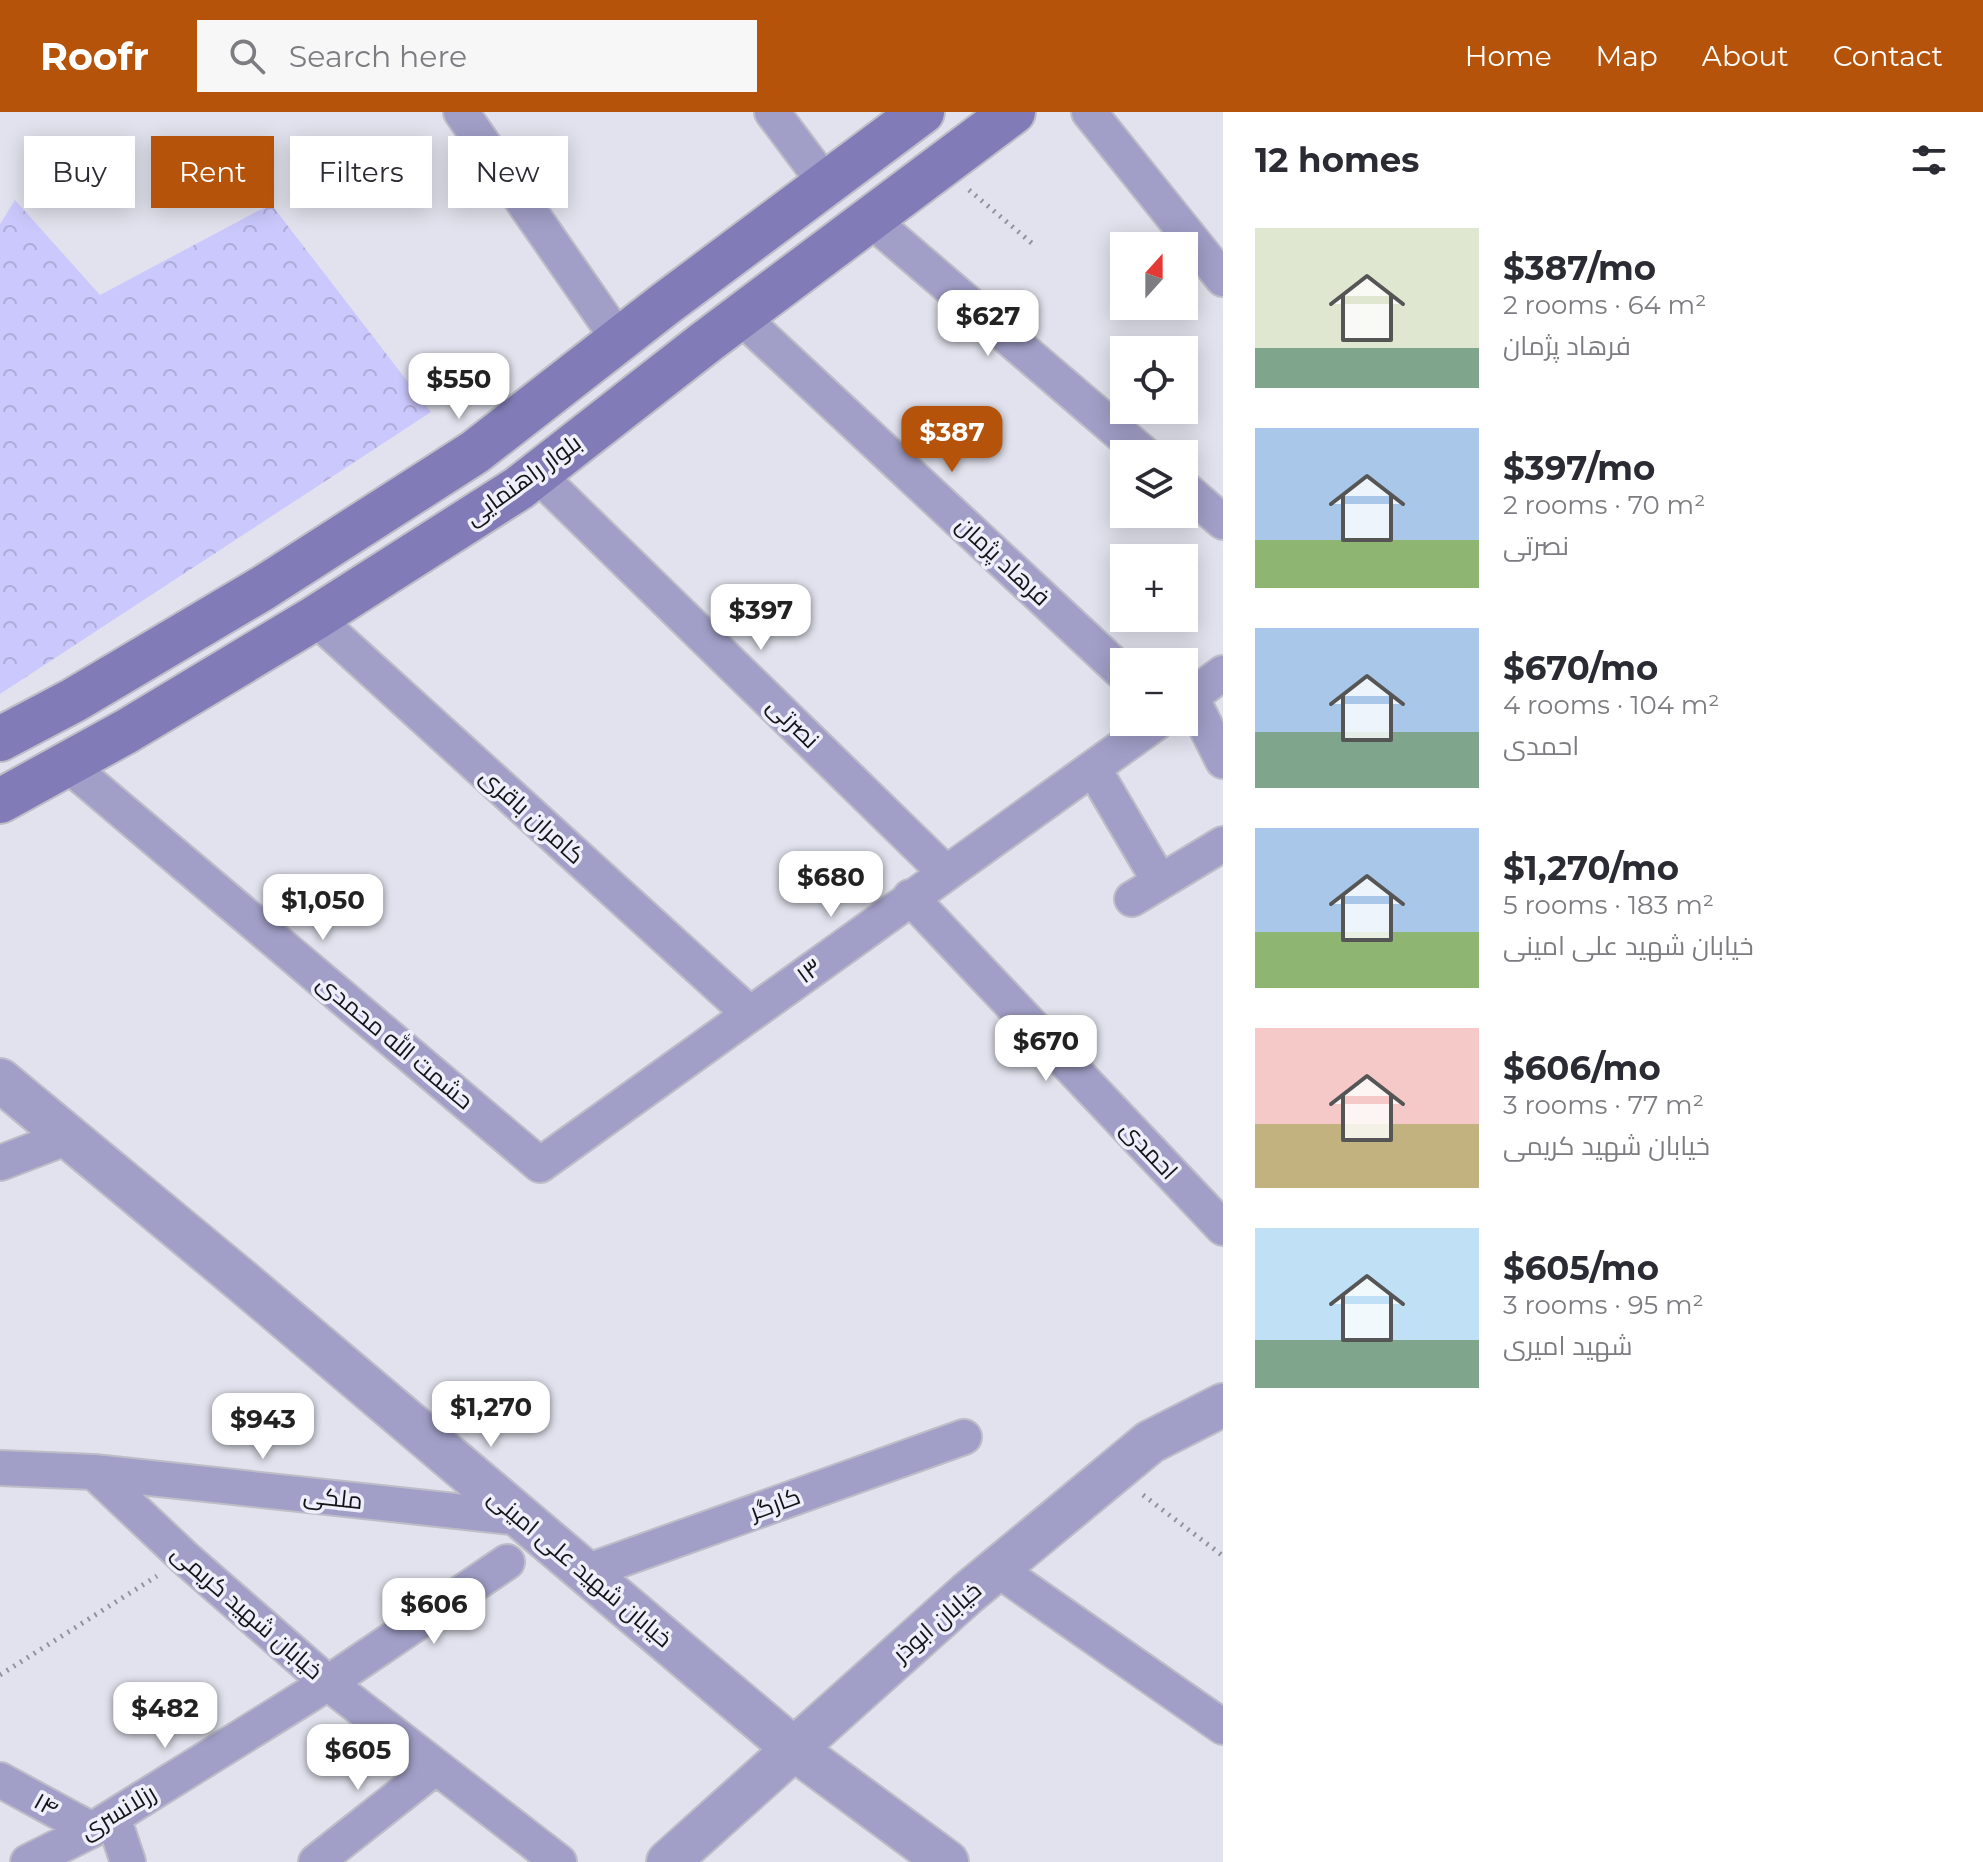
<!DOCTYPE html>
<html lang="en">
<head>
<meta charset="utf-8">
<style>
  body { margin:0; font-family:Montserrat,Cairo,sans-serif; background:#f7f7f7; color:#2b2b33; height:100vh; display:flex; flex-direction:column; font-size:30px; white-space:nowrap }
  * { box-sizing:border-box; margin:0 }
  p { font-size:26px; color:#7c7c81 }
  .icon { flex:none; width:44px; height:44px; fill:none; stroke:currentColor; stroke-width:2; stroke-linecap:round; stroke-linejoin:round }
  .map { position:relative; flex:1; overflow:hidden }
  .sheet { display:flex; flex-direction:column; background:#fff; width:760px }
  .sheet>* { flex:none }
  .top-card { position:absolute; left:24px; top:24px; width:760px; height:72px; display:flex; gap:16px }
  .needle { width:52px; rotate:21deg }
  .buttons { position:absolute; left:1110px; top:120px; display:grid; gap:16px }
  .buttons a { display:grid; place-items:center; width:88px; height:88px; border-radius:0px; background:#fff; box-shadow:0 4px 20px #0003; font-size:40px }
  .price { position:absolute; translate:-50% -68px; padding:0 18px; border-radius:16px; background:#fff; color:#222; font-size:26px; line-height:52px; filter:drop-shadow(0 2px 4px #0008) }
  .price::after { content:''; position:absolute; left:50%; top:48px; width:24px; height:18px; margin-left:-12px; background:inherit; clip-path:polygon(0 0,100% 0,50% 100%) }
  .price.on { background:#b45309; color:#fff }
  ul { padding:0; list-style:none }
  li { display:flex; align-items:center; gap:24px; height:200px; padding:0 32px }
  li span { display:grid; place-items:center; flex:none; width:224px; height:160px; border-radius:0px; color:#555 }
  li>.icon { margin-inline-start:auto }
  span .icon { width:96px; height:96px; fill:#fffc; stroke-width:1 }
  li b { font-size:34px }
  h2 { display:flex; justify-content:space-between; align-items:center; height:96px; padding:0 32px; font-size:34px }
  .pill { padding:0 28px; border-radius:0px; background:#fff; box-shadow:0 4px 20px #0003; font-size:28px; line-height:72px }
  .pill.on { background:#b45309; color:#fff }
  header { display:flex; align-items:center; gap:48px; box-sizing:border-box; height:112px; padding:0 40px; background:#b45309; color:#fff }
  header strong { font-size:38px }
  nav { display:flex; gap:44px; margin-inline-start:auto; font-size:28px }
  .search { width:560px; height:72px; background:#f7f7f7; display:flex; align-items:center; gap:20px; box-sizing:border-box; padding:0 28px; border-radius:0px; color:#7c7c81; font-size:30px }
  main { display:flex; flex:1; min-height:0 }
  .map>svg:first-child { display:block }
  .park { fill:url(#park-crowns) }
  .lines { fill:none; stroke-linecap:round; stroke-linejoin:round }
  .minor-casing { stroke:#bdbdc8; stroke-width:38 }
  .tertiary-casing { stroke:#bdbdc8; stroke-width:46 }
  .secondary-casing { stroke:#bdbdc8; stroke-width:48 }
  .path { stroke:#93939c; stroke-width:5; stroke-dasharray:2 6; stroke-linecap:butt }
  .minor { stroke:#a19fc7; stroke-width:34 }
  .tertiary { stroke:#a19fc7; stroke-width:42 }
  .secondary { stroke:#817cb7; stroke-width:44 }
  .labels { text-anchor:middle; stroke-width:7; stroke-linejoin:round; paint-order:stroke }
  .street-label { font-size:24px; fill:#151419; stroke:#efeffc }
</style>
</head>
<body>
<header>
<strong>Roofr</strong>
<div class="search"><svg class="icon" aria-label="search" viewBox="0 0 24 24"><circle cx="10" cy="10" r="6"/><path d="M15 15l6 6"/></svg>Search here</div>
<nav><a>Home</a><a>Map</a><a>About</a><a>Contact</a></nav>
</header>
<main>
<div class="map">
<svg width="1223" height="1750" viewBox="0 0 1223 1750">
  <defs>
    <pattern id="park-crowns" width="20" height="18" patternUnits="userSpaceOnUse" patternTransform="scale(2)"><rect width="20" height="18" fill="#cbc8fd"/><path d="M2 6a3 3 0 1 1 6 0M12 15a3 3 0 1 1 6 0" fill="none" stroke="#adabd8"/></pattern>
  </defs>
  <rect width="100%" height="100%" fill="#e2e2ee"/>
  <path class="park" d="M15 88 100 183 271 92 431 300 0 582V112Z"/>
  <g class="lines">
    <defs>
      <path id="minor" d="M461 0 619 228
        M772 0 826 72
        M1089 0 1223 167
        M870 107 1144 342
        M741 205 1124 562
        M537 362 945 760
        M1184 376 1223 410
        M315 506 750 902
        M1191 585 1223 649
        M1184 590 1223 561
        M67 652 540 1053 1157 610
        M1093 656 1160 770
        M910 785 1223 1116
        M1132 787 1223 732
        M0 1051 68 1025
        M0 1356 94 1360 521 1406
        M94 1360 185 1446 328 1571 559 1750
        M997 1457 1223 1615
        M586 1460 964 1325
        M0 1668 92 1718
        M113 1705 128 1750
        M28 1750 92 1718 328 1571 507 1450
        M316 1750 436 1655"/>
      <path id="tertiary" d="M0 968 242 1169 794 1637 947 1750
        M668 1750 968 1481 1150 1330 1223 1293"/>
      <path id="secondary" d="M0 627 74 588 263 476 475 340 665 192 922 0
        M0 689 127 619 315 506 519 376 706 230 1013 0"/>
    </defs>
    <use href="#minor" class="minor-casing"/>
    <use href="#tertiary" class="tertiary-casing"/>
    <use href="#secondary" class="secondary-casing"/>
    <path class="path" d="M969 78 1034 133
      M1143 1383 1223 1444
      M0 1563 157 1464"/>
    <use href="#minor" class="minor"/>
    <use href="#tertiary" class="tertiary"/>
    <use href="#secondary" class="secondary"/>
  </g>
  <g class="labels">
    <g class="street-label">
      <text transform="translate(523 368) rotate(-36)" y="8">بلوار راهنمایی</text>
      <text transform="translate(1003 449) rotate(43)" y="8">فرهاد پژمان</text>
      <text transform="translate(793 611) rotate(44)" y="8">نصرتی</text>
      <text transform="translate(532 704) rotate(42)" y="8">کامران باقری</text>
      <text transform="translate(809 859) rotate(-36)" y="8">۱۳</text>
      <text transform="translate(395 930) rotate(40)" y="8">حشمت الله محمدی</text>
      <text transform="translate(1149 1038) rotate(47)" y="8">احمدی</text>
      <text transform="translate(333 1386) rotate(6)" y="8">ملکی</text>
      <text transform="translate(775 1392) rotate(-20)" y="8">کارگر</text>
      <text transform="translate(580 1456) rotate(40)" y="8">خیابان شهید علی امینی</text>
      <text transform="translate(247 1500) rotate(41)" y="8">خیابان شهید کریمی</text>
      <text transform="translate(937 1510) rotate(-41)" y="8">خیابان ابوذر</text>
      <text transform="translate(46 1693) rotate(29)" y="8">۱۴</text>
      <text transform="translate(118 1700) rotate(-31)" y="8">رزلانسری</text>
    </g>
  </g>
</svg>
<div class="buttons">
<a><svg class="needle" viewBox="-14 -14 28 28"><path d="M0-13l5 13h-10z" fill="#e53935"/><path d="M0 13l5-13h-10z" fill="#7c7c81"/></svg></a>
<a><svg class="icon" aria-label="locate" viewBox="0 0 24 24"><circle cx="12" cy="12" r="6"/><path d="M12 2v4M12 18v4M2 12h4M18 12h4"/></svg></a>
<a><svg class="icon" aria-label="layers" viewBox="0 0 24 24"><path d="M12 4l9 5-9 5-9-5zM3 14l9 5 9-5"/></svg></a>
<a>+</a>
<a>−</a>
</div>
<b class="price" style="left:988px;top:246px">$627</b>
<b class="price" style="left:459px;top:309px">$550</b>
<b class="price on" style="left:952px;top:362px">$387</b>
<b class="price" style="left:761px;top:540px">$397</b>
<b class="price" style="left:831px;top:807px">$680</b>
<b class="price" style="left:323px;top:830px">$1,050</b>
<b class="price" style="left:1046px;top:971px">$670</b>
<b class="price" style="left:491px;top:1337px">$1,270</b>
<b class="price" style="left:263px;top:1349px">$943</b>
<b class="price" style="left:434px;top:1534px">$606</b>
<b class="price" style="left:165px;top:1638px">$482</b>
<b class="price" style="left:358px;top:1680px">$605</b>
<div class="top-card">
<a class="pill">Buy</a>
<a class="pill on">Rent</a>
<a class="pill">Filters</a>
<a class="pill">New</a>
</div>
</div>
<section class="sheet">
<h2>12 homes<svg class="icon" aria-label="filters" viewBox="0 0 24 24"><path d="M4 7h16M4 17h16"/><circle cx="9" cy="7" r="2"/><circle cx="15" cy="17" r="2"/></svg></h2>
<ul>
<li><span style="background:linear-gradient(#dfe7d0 75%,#7fa58c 0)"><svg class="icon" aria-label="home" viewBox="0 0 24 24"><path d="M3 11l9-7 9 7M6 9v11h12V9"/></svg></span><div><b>$387/mo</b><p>2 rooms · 64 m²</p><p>فرهاد پژمان</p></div></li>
<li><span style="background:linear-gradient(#a9c7e8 70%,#8fb573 0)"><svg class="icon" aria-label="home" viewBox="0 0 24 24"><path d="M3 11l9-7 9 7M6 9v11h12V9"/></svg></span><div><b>$397/mo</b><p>2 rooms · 70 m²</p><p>نصرتی</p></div></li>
<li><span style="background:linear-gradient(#a9c7e8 65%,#7fa58c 0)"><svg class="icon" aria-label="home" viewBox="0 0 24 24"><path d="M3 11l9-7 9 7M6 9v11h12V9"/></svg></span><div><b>$670/mo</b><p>4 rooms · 104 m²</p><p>احمدی</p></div></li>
<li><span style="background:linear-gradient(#a9c7e8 65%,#8fb573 0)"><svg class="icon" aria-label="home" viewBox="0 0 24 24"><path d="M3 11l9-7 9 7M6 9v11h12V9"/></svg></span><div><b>$1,270/mo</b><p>5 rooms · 183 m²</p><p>خیابان شهید علی امینی</p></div></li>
<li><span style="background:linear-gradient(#f6c9c9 60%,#c2b280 0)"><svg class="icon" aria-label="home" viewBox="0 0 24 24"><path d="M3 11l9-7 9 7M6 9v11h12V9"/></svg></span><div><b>$606/mo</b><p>3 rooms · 77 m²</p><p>خیابان شهید کریمی</p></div></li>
<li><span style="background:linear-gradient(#bfe0f5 70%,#7fa58c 0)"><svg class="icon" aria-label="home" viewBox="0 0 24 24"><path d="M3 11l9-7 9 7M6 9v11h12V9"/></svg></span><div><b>$605/mo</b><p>3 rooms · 95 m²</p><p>شهید امیری</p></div></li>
</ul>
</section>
</main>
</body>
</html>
